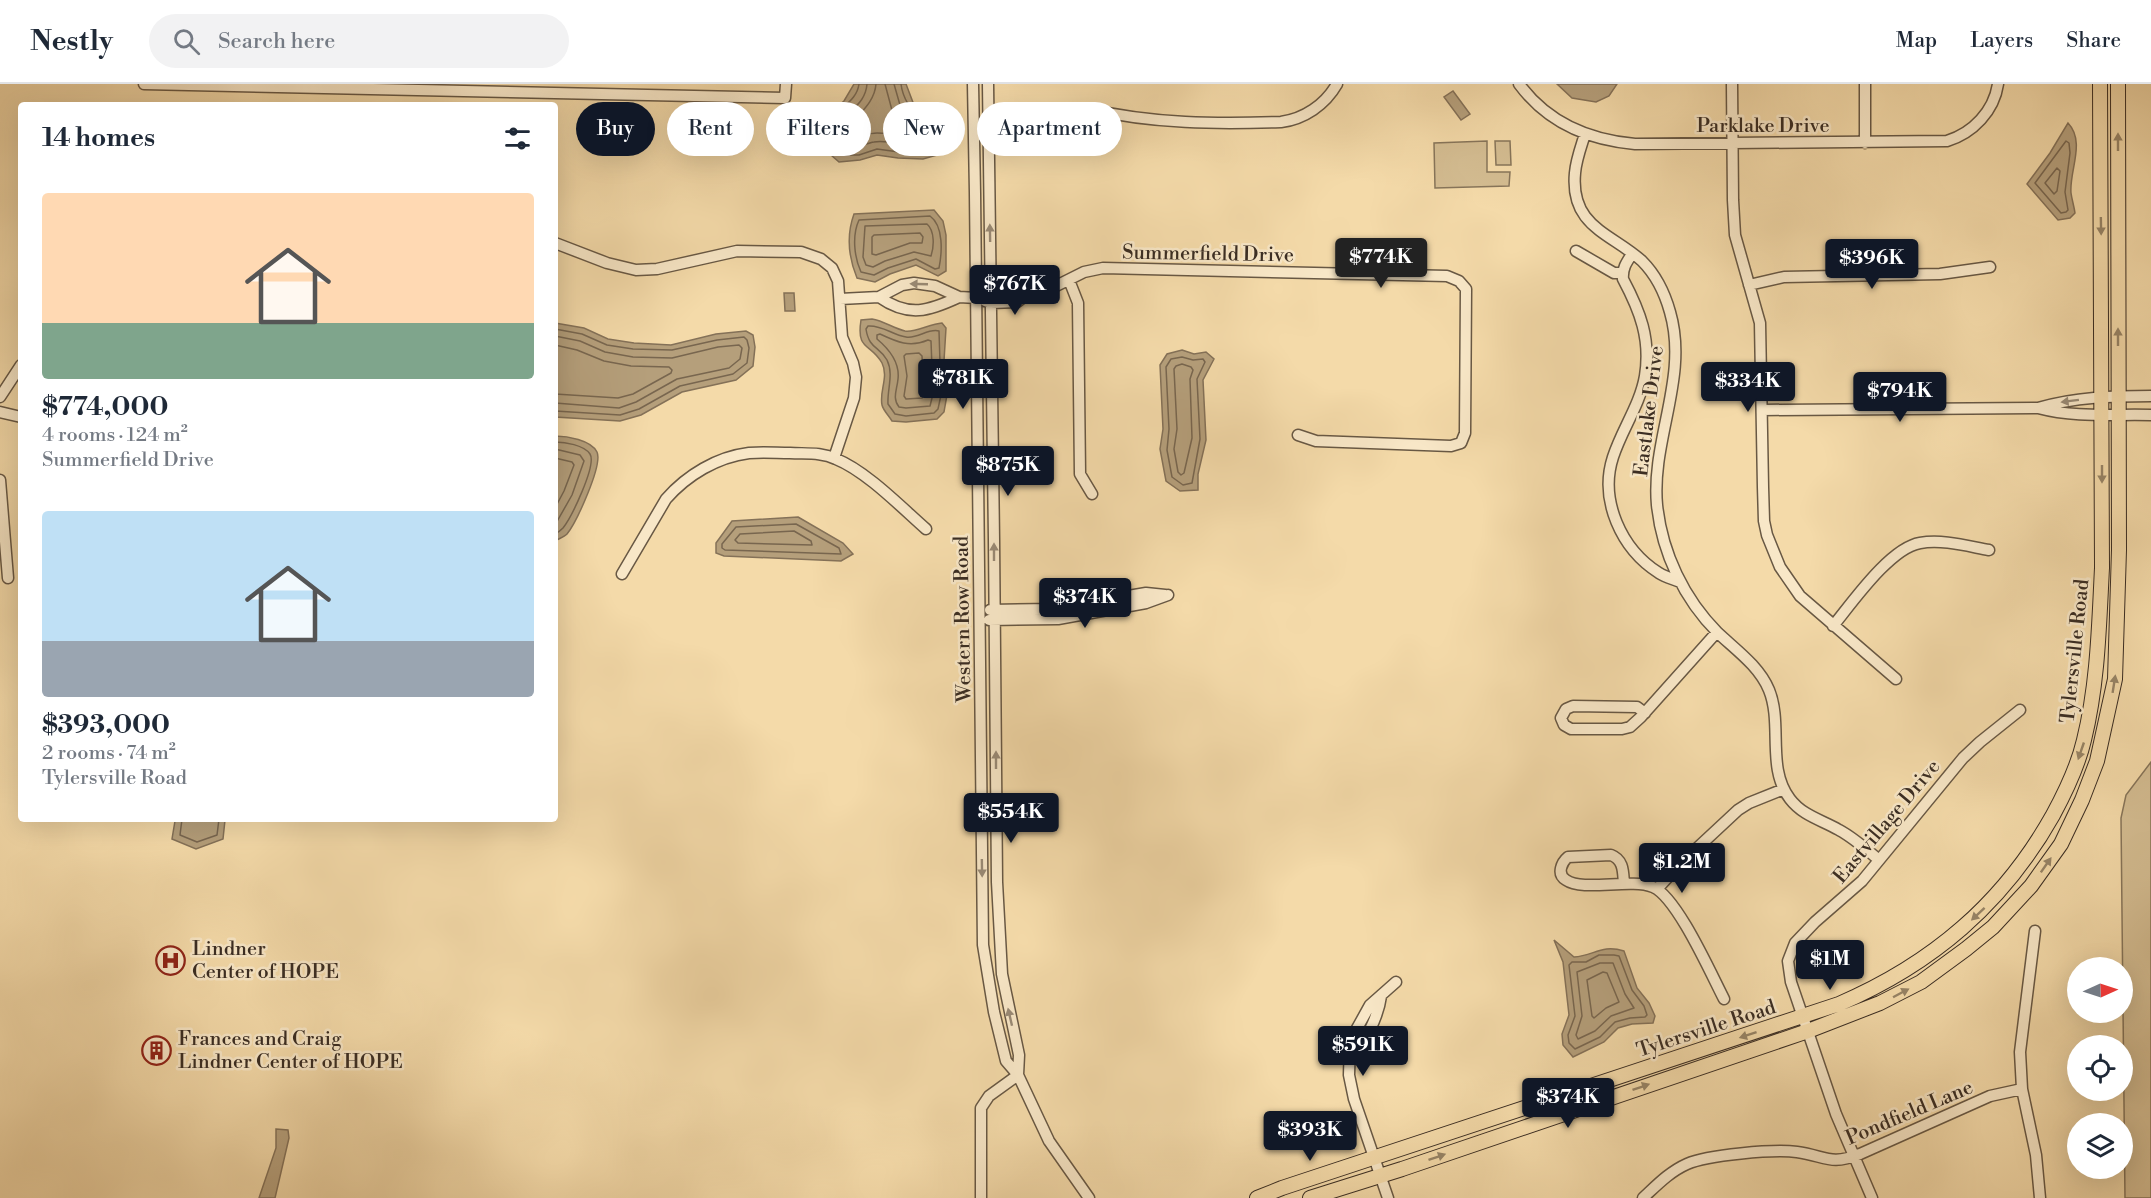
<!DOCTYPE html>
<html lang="en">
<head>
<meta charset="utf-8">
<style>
  body { margin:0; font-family:"Libre Bodoni",serif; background:#f2f2f3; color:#1f2937; height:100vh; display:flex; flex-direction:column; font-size:22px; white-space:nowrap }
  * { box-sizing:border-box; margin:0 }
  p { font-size:20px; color:#747a83 }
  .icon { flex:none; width:33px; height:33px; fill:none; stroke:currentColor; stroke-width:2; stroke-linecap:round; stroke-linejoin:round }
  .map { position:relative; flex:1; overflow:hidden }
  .drawer { position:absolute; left:18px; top:18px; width:540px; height:720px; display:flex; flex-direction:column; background:#fff; border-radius:6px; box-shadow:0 6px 24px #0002 }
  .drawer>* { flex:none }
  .top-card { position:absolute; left:576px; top:18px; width:570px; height:54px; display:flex; gap:12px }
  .needle { width:39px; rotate:87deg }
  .controls { position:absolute; left:2067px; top:873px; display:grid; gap:12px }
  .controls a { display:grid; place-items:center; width:66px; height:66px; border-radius:50%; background:#fff; box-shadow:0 6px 24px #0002; font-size:30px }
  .price { position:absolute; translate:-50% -51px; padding:0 14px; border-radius:6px; background:#111827; color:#fff; font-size:20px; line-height:39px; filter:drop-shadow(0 2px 3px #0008) }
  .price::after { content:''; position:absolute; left:50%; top:36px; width:18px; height:14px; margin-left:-9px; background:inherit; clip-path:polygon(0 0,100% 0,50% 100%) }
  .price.active { background:#222; color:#fff }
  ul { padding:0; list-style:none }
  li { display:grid; align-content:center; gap:12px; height:318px; padding:0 24px }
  li span { display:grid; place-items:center; height:186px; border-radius:6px; color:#555 }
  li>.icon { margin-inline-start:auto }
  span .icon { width:108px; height:108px; fill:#fffc; stroke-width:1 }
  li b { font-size:26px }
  h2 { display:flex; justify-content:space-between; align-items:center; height:72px; padding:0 24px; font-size:26px }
  .chip { padding:0 21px; border-radius:27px; background:#fff; box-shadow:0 6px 24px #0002; font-size:21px; line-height:54px }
  .chip.active { background:#111827; color:#fff }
  header { display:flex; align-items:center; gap:36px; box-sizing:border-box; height:84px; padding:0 30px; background:#fff; border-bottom:2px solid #e0e1e3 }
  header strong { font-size:28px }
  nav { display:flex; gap:33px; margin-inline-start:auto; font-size:21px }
  .search { width:420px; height:54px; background:#f2f2f3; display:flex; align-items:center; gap:15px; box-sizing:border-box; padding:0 21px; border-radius:33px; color:#747a83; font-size:22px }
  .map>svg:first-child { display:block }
  .green { fill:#d4bd92; stroke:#87755a; stroke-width:1.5 }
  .water { fill:#b59f7b; stroke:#847158; stroke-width:1.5 }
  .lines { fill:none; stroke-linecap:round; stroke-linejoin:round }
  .shore { stroke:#78664f; stroke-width:1.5 }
  .minor-casing { stroke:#685844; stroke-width:13 }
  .major-casing { stroke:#3a2d23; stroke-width:16 }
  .minor { stroke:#f8e7c7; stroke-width:10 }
  .major { stroke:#f4daa9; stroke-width:14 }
  .oneway { fill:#978466 }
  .oneway2 { fill:#998a75 }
  .labels { text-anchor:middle; stroke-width:5; stroke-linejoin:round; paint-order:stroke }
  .street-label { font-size:20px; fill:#3a2d23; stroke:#f8e7c7 }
  .poi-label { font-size:20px; fill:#3a2d23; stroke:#f8e7c7; text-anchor:start }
</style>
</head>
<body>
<header>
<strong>Nestly</strong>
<div class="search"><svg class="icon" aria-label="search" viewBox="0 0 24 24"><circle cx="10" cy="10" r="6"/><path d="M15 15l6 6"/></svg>Search here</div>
<nav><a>Map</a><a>Layers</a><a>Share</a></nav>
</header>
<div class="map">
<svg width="2151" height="1114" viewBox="0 0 2151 1114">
  <rect width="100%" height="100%" fill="#f4daa9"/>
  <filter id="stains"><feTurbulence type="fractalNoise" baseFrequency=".00333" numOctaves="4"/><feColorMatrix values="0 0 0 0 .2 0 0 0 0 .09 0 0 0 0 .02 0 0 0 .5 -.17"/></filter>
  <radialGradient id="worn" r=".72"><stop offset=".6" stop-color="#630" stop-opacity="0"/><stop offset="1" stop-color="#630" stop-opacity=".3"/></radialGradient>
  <path class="green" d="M1487 57V88H1510L1509 102 1435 104 1434 59Z
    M1495 57H1510L1511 81H1496Z
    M2151 678V1114H2125L2121 734 2126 711Z"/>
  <path class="water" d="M854 0H906L914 21 938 48 944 60 941 70 923 75 898 74 877 71 860 76 839 78 824 65 823 46 827 31 844 17Z
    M1557 0H1617L1609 12 1596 18 1572 14Z
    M1453 7 1470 30 1461 36 1444 13Z
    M2068 39C2086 58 2069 87 2071 109 2072 116 2074 122 2075 129L2070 134 2058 136 2027 100 2050 69Z
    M934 126 943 137 946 151V187L938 192 916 181 890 190 875 198 857 194C848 172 846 152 854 130Z
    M784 209H794L795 227H785Z
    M872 235C884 237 893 244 905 247 914 249 930 240 942 239L946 244 944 277 947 311 944 328 937 335 906 338 892 337C889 332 883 326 882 321 879 307 889 293 882 279 871 259 856 267 861 236Z
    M555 239 584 244 608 255 634 259 671 261 716 250 746 247 753 251 755 263 753 282 736 296 682 308 641 331 620 337 555 333Z
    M1182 266 1194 270 1206 268 1214 275 1203 296 1206 356 1198 390V406L1180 407 1166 397 1160 365 1163 345 1160 281 1167 270Z
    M555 352C567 352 591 356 597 368 603 381 576 439 567 450 564 453 558 455 555 457Z
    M798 433 843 459 853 470 841 477 724 472 716 469V459L732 437Z
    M179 735H224L225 736 223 755 196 765 172 755 175 737Z
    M1554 856 1574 873C1594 872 1601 860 1624 867L1637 904 1649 919 1655 932 1653 939 1632 940 1618 944 1604 958 1573 973 1563 961 1562 950 1569 931 1563 878Z
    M276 1045 288 1046 289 1054 275 1114H259L276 1064Z"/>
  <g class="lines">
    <path class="shore" d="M859 0C857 16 842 22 833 34 828 41 830 53 830 62L840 71H859L877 65 899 68 922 69 935 65 937 61C927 38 904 26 901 0
      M867 0C865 28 832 29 838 59 849 69 862 60 874 58 889 55 908 64 925 60L926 55 902 28 894 0
      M876 0C874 25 847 36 846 52L848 54C858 54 867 49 877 49 888 49 897 53 907 51V47L893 30 885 0
      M2066 57 2069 59 2070 69 2065 108 2068 126 2066 128 2061 129 2035 99Z
      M2057 84 2060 87 2057 107 2054 110 2045 99Z
      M930 132C944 142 942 169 939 184L935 185 916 175 888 184 874 191 861 188C854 173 852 151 859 136Z
      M927 140C935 147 934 163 931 172L914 168 885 177 873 183 866 181 863 173 865 142Z
      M920 149 923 153 922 159H910L876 171 872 170V153L874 151Z
      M868 242C883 241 892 251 906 253 918 255 928 244 939 247L941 311 938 325 934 329 906 332 895 330 888 320C887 306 894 290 887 276 879 262 869 265 866 245Z
      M555 245 582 250 607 261 633 265 672 266 717 256 744 253 747 256 749 264 747 279 733 290 680 302 639 325 620 331 555 327
      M877 251 880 250C897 258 910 264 928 256L931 257 933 310 930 322 906 324 899 323C892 314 897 306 898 295 900 278 889 265 877 255Z
      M555 252 580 257 605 268 633 273 672 274 718 263 739 261 742 264 740 275 729 284 677 295 636 318 619 324 555 319
      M555 261 577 266 604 277 631 282 669 283 672 286 671 289 633 310 618 314 555 310
      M919 269 922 272 924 312 922 314 906 315 904 312 907 292 904 272 906 270Z
      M1182 273 1193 276 1203 275 1205 278 1197 295 1200 355 1192 399 1183 401 1172 393 1167 366 1169 345 1166 283 1171 275Z
      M1182 280 1191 283 1193 286 1190 295 1192 354 1184 389 1181 391 1178 388 1174 365 1177 345 1174 285 1176 282Z
      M555 358C565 358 584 361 590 370 597 381 571 434 563 444 561 446 557 449 555 450
      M555 365 580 371 584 377 572 411 555 441
      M555 374 572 378 574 381 564 407 555 424
      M796 440 839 464 841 470 725 466 722 464V460L736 443Z
      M794 447 811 457 812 461 738 459 735 456 740 450Z
      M182 735 180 751 197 758 217 751 219 735
      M1599 871H1614L1619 872 1632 906 1644 922 1647 931 1645 933 1630 934 1615 938 1600 953 1575 965 1569 959 1568 951 1575 932 1569 881 1572 878H1586Z
      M1600 879H1613L1625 910 1634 924 1611 932 1595 947 1578 955 1576 951 1582 932 1577 888Z
      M1603 888 1607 889 1619 918 1606 924 1594 934 1592 932 1587 896Z"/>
    <defs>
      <path id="minor" d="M144 0 785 14 786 0
        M973 0 975 109 983 861 994 928 1006 977 1018 991 1049 1057 1089 1114
        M988 0 994 456 997 798 1002 890 1019 971 1018 991
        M1519 0C1547 38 1588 56 1635 60L1947 57C1973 49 1994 27 1998 0
        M1732 0 1733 116 1735 151 1760 239 1763 403 1764 437 1767 451 1780 483 1800 512 1896 595
        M1865 0V59
        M1090 25C1152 40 1218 40 1281 38 1304 35 1325 21 1337 0
        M1585 50C1581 63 1576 76 1575 89 1570 143 1611 149 1642 177 1656 191 1665 210 1670 228 1689 293 1651 356 1657 421 1662 469 1684 515 1718 549 1736 566 1759 582 1769 606 1783 640 1766 684 1790 715 1803 732 1822 736 1839 746 1854 754 1866 765 1879 776
        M555 159 607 179 636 186 657 185 737 167 801 168 821 175 832 184 838 197 842 253 853 279 856 293 854 314 834 374
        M1576 167 1614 189H1623
        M1632 170C1626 179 1622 185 1623 195 1640 227 1651 255 1645 292 1640 321 1622 345 1613 373 1599 416 1621 465 1659 489 1665 493 1673 495 1680 498
        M1069 196 1078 219 1080 390 1092 410
        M1749 201 1784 193 1940 190 1990 183
        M879 213C909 234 929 227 959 213
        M840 215 879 213 902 201 914 199 935 202 959 213 977 214 991 207 1016 206 1026 211
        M985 217 991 219 1017 218 1026 211 1048 206 1084 188 1103 184 1447 192 1459 197 1466 205 1465 349 1461 359 1451 362 1316 357 1298 351
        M0 313 21 281
        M2038 324C2075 313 2113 312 2151 312
        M1762 326 2038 324C2076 334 2112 330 2151 331
        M0 328 21 333
        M0 396 8 494
        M622 490 666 415C687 391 717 373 749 369 763 368 777 369 790 369 806 370 821 368 836 375 866 387 901 423 926 445
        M990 526 1052 525 1146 509 1165 511
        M989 536 1058 535 1146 519 1168 511
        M1833 542C1852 519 1890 464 1920 459 1942 455 1967 462 1989 466
        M1645 629 1637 623 1573 622 1566 625 1561 634 1564 641 1571 645H1622L1630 643 1641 633 1717 548
        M1624 800C1623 788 1624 776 1611 771L1568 773C1562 778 1556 790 1566 796 1583 808 1630 794 1653 803 1677 813 1711 890 1724 915
        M1657 805 1680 780 1738 726 1749 719 1784 705
        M2035 847 2020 968 2022 1005 2036 1071 2040 1114
        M1349 975C1365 959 1378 934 1381 912
        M981 1114V1024L989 1012 1018 991
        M1388 1114 1354 1015 1349 991 1350 957 1370 921 1396 898
        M1643 1114C1656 1102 1669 1088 1687 1080 1707 1071 1774 1065 1797 1068 1826 1072 1830 1082 1860 1070L1990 1012 2022 1005
        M1872 1114 1836 1030 1791 898 1788 877 1795 859 1815 838 1862 797 1963 674 1980 658 2020 626"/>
      <path id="major" d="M1257 1114 1282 1104 1839 920C1932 880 2003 820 2053 731 2066 707 2078 682 2084 656 2098 599 2099 541 2102 484L2100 0
        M1310 1114 1402 1085 1808 947 1880 919 1921 898 1966 865 1993 843 2031 802 2061 760 2082 716 2097 677 2115 595 2119 466 2118 0"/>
    </defs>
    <use href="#minor" class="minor-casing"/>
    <use href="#major" class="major-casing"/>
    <use href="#minor" class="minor"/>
    <use href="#major" class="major"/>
  </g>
  <defs><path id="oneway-solid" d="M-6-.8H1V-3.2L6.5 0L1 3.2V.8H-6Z" transform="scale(1.5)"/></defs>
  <g class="oneway">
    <use href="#oneway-solid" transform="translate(2118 58) rotate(-90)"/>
    <use href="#oneway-solid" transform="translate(2101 142) rotate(89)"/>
    <use href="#oneway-solid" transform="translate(2118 253) rotate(-90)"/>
    <use href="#oneway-solid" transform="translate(2102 390) rotate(90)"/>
    <use href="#oneway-solid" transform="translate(2114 600) rotate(-81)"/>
    <use href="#oneway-solid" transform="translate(2081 667) rotate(109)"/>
    <use href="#oneway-solid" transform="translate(2046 781) rotate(-55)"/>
    <use href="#oneway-solid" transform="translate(1978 830) rotate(137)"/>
    <use href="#oneway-solid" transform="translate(1901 909) rotate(-28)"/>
    <use href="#oneway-solid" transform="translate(1748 951) rotate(162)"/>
    <use href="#oneway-solid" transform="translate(1641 1003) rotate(-19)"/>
    <use href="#oneway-solid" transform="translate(1437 1073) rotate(-19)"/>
  </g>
  <g class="oneway2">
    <use href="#oneway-solid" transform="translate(990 149) rotate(-91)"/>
    <use href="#oneway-solid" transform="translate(919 200) rotate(-178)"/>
    <use href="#oneway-solid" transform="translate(2070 317) rotate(173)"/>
    <use href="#oneway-solid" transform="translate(994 468) rotate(-90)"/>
    <use href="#oneway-solid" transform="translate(996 676) rotate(-90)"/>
    <use href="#oneway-solid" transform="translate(982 784) rotate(89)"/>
    <use href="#oneway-solid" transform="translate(1010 933) rotate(-103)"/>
  </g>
  <defs>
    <symbol id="hospital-ring" viewBox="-11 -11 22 22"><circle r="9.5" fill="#f8e7c7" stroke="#8f2418" stroke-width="1.5"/><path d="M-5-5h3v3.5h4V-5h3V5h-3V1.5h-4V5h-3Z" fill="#8f2418"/></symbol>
    <symbol id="building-ring" viewBox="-11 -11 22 22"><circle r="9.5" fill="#f8e7c7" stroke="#8f2418" stroke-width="1.5"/><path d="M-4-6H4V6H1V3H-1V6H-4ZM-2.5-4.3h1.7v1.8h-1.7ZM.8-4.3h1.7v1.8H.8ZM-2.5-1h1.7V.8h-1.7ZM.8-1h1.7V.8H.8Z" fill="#8f2418"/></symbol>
  </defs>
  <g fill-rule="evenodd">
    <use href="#hospital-ring" x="154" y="860" width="33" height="33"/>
    <use href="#building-ring" x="140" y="950" width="33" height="33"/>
  </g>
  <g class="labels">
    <g class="street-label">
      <text x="1763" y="48">Parklake Drive</text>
      <text transform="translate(1208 169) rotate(1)" y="7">Summerfield Drive</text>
      <text transform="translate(1648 327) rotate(-83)" y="7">Eastlake Drive</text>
      <text transform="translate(962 535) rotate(-91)" y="7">Western Row Road</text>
      <text transform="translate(2074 567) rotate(-84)" y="7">Tylersville Road</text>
      <text transform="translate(1886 737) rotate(-50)" y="7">Eastvillage Drive</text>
      <text transform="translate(1706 944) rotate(-18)" y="7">Tylersville Road</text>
      <text transform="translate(1909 1028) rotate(-23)" y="7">Pondfield Lane</text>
    </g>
    <g class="poi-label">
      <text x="192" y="871">Lindner<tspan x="192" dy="23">Center of HOPE</tspan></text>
      <text x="178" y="961">Frances and Craig<tspan x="178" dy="23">Lindner Center of HOPE</tspan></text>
    </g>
  </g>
  <rect width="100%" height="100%" filter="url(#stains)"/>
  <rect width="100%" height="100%" fill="url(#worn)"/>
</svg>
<div class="controls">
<a><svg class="needle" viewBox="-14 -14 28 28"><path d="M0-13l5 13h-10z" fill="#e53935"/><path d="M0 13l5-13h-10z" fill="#747a83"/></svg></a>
<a><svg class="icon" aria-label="locate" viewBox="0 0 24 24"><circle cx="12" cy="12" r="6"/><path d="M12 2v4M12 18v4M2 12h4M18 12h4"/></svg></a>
<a><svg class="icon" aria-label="layers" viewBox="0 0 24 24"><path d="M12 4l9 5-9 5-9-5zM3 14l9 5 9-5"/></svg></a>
</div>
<b class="price active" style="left:1381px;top:205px">$774K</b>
<b class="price" style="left:1872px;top:206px">$396K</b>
<b class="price" style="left:1015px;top:232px">$767K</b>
<b class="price" style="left:963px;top:326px">$781K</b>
<b class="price" style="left:1748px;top:329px">$334K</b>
<b class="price" style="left:1900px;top:339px">$794K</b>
<b class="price" style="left:1008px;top:413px">$875K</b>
<b class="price" style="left:1085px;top:545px">$374K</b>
<b class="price" style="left:1011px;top:760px">$554K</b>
<b class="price" style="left:1682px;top:810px">$1.2M</b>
<b class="price" style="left:1830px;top:907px">$1M</b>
<b class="price" style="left:1363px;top:993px">$591K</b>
<b class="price" style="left:1568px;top:1045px">$374K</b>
<b class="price" style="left:1310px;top:1078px">$393K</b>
<div class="top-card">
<a class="chip active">Buy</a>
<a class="chip">Rent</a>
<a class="chip">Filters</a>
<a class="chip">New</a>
<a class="chip">Apartment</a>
</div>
<section class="drawer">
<h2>14 homes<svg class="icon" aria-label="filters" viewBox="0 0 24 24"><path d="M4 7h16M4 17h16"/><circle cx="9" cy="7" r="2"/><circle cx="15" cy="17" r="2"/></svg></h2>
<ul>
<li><span style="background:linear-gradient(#ffd9b3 70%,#7fa58c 0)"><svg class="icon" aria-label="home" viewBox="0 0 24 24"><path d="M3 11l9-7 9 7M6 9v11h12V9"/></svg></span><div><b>$774,000</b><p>4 rooms · 124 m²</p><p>Summerfield Drive</p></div></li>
<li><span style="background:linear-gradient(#bfe0f5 70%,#9aa5b1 0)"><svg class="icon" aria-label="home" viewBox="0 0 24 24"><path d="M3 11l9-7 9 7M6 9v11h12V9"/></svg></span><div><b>$393,000</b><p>2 rooms · 74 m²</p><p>Tylersville Road</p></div></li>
</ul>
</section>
</div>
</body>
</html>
